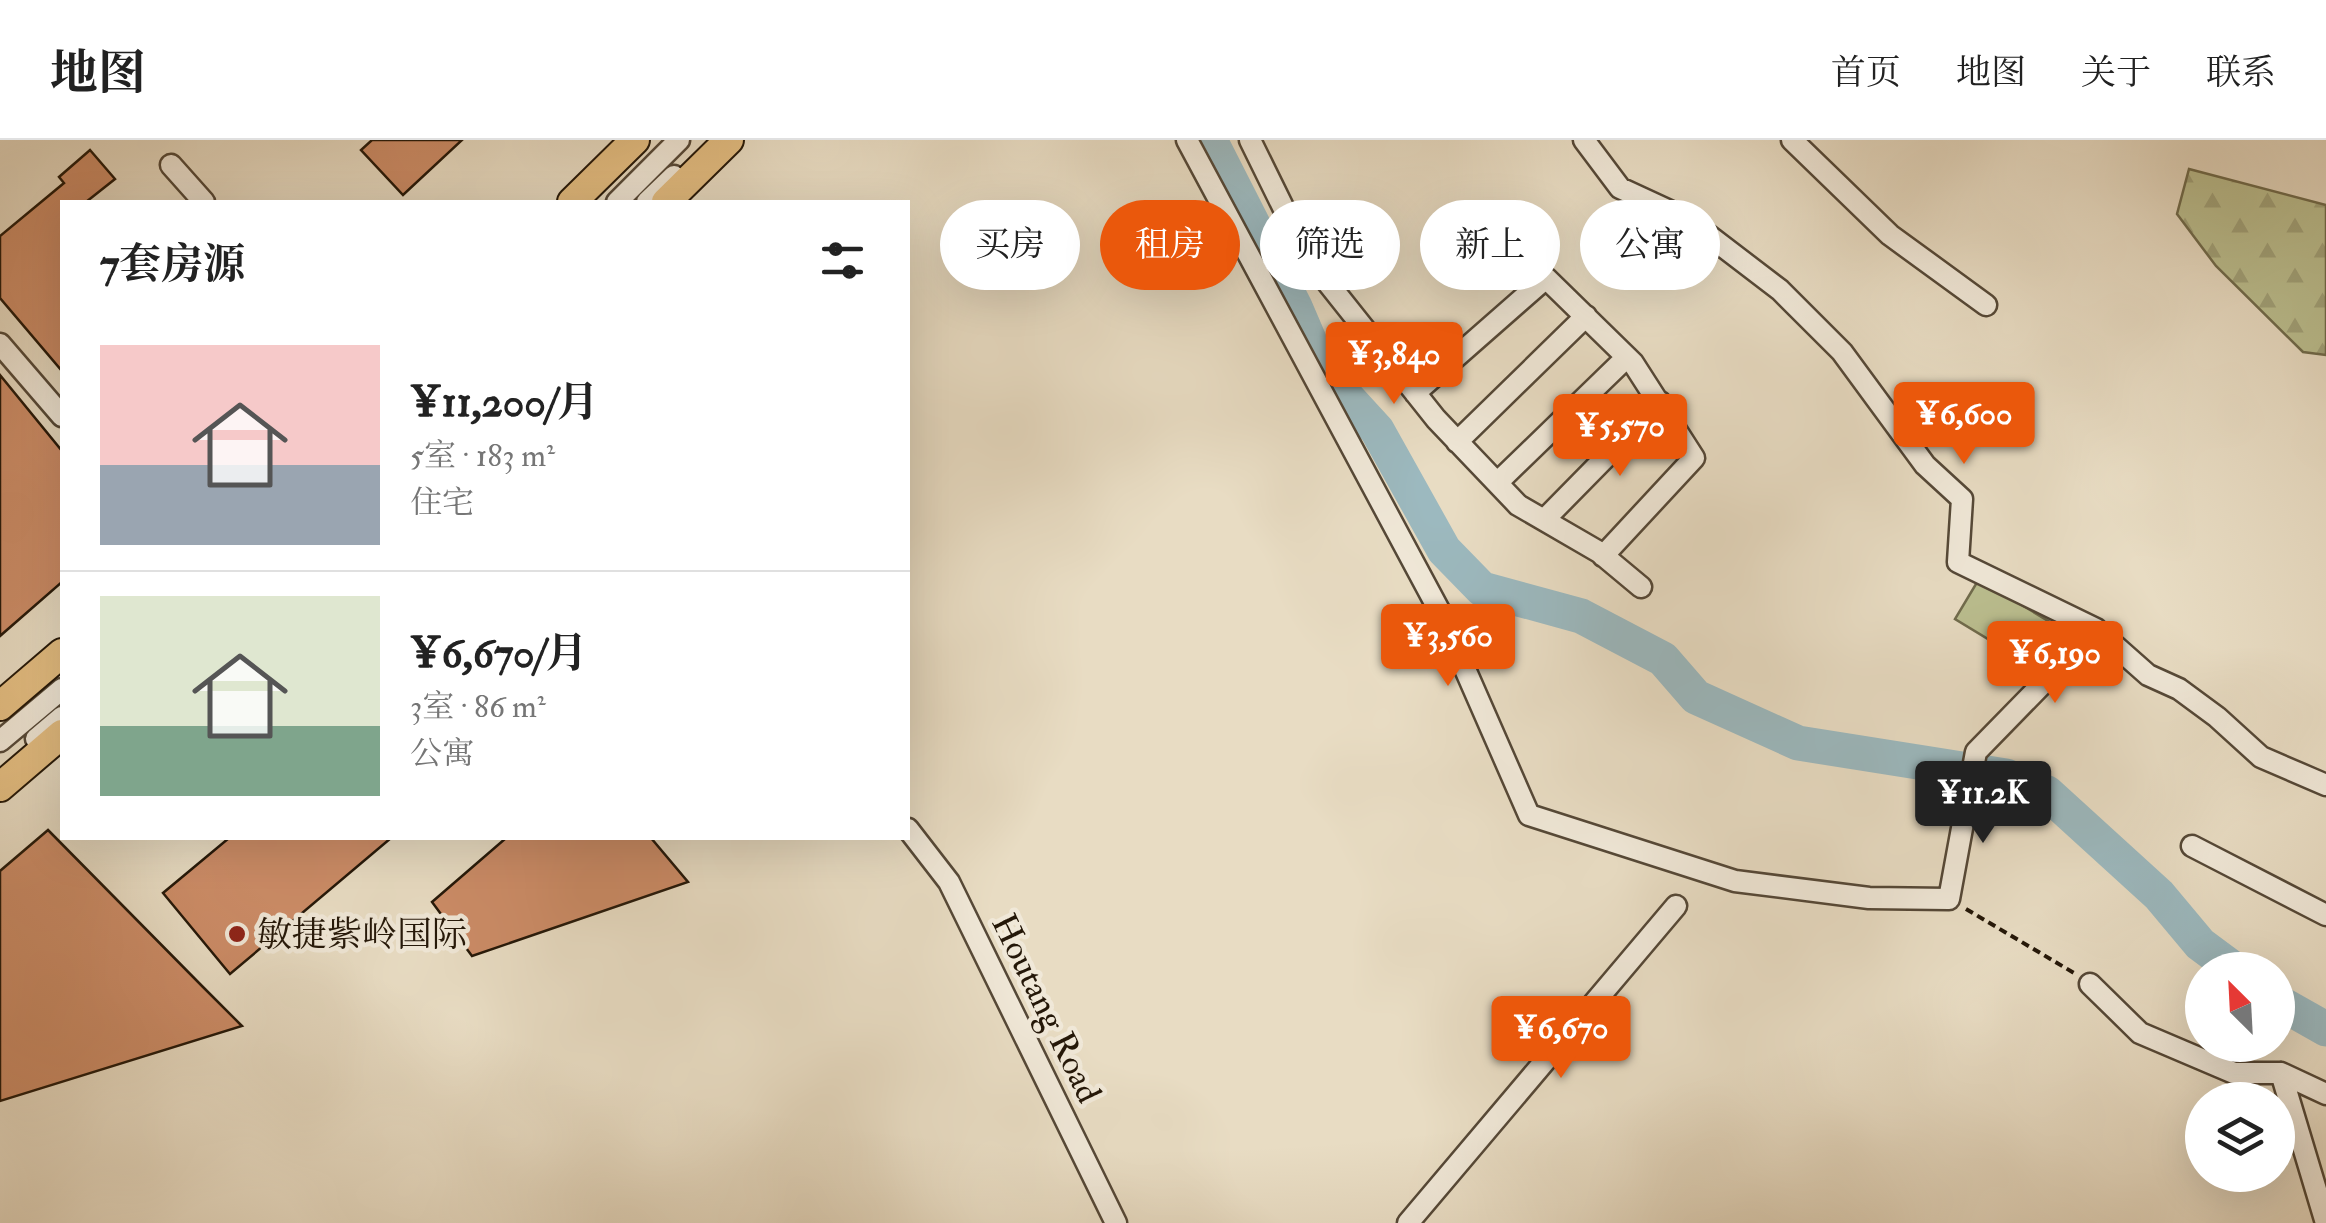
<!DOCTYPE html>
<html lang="zh">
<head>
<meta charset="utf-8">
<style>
  body { margin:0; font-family:"IM FELL Double Pica","Noto Serif SC",serif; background:#f2f2f2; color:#222; height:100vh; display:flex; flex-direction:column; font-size:38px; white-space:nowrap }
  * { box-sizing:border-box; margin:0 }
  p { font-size:32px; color:#767676 }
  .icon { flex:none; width:55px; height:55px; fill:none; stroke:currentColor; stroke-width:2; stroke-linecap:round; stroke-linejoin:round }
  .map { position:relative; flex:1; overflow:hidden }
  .details { position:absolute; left:60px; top:60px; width:850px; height:640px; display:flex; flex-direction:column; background:#fff; border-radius:0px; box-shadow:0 10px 40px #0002 }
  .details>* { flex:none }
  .guide { position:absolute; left:940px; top:60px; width:950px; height:90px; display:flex; gap:20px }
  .needle { width:65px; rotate:336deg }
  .controls { position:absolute; left:2185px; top:812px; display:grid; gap:20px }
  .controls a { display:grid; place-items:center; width:110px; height:110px; border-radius:50%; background:#fff; box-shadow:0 10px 40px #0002; font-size:50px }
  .price { position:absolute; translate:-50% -85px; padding:0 22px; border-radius:10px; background:#ea580c; color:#fff; font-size:32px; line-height:65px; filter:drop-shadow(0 2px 5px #0008) }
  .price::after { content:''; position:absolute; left:50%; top:60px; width:30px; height:22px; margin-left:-15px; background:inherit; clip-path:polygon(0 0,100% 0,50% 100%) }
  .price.current { background:#222; color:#fff }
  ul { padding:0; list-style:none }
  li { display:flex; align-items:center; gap:30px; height:250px; padding:0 40px }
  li+li { border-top:2px solid #e0e0e0 }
  li span { display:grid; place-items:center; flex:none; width:280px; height:200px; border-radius:0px; color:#555 }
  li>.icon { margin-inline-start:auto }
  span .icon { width:120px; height:120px; fill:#fffc; stroke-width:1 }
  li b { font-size:42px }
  h2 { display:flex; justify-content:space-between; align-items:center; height:120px; padding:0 40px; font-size:42px }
  .tag { padding:0 35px; border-radius:45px; background:#fff; box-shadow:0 10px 40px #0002; font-size:35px; line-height:90px }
  .tag.current { background:#ea580c; color:#fff }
  header { display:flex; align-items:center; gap:60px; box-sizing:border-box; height:140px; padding:0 50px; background:#fff; border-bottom:2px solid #e0e0e0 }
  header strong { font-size:48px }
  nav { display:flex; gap:55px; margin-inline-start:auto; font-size:35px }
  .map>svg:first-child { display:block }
  .forest { fill:url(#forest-firs); stroke:#706b4c; stroke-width:2.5 }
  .garden { fill:#bbbf90; stroke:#706b4c; stroke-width:2.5 }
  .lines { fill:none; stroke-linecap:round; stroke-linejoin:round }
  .river { stroke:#9cb9bf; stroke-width:35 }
  .building { fill:#cc8c67; stroke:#241708; stroke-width:2.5 }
  .minor-casing { stroke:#554837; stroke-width:25 }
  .major-casing { stroke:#241708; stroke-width:32 }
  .path { stroke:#241708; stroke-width:4; stroke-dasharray:8 5; stroke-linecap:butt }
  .minor { stroke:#f0e8d8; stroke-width:20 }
  .major { stroke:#e4be82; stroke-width:28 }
  .poi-dot { fill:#8f2418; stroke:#f0e8d8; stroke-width:4 }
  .labels { text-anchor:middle; stroke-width:9; stroke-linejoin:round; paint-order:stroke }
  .poi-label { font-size:35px; fill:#241708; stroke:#f0e8d8; text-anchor:start }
  .street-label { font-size:35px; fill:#241708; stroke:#f0e8d8 }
</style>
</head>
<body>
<header>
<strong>地图</strong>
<nav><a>首页</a><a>地图</a><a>关于</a><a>联系</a></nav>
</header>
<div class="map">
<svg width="2326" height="1083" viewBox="0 0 2326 1083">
  <defs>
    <pattern id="forest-firs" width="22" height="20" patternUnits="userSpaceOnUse" patternTransform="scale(2.5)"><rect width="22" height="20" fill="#bbbf90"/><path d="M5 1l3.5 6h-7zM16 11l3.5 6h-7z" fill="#a1a37b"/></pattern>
  </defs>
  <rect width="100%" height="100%" fill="#e8dcc3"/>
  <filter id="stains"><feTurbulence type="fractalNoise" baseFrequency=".002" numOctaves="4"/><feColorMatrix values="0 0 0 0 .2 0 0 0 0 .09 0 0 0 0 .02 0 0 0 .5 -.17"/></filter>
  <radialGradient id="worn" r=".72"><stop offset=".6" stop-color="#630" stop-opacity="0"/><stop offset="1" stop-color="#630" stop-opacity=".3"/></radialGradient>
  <path class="forest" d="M2189 29 2326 65V215L2303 212 2216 126 2177 74Z"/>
  <path class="garden" d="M1979 439 2063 490 2039 530 1955 479Z"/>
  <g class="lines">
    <path class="river" d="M1210 0 1295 167 1322 230 1377 290 1444 410 1482 449 1581 476 1663 519 1696 557 1798 603 2006 636 2047 653 2159 755 2200 804 2235 830
      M2278 862 2326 889"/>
  </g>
  <path class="building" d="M372 0H462L403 55 361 10Z
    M90 10 115 39 86 62H62V231L0 158V96L64 43 59 37Z
    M0 235 62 311V442L0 496Z
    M48 690 203 847 242 886 0 961V731Z
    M229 698H391L230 834 163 753Z
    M506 698H651L688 742 472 816 432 762Z"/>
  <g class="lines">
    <defs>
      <path id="minor" d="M1187 0 1440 472 1529 675 1735 741 1869 758 1949 759 1976 612 2096 489
        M1250 0 1308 118 1436 279 1518 365 1599 412 1641 447
        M1584 0 1620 48 1687 79 1780 150 1842 212 1925 325 1962 359 1958 422 2096 489 2148 535 2179 549 2217 577 2261 617 2326 645
        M1792 0 1890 95 1986 165
        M171 25 204 62
        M617 62 679 0
        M647 62 674 36
        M0 204 62 276
        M1415 253 1546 138 1633 223 1694 318 1603 416
        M1457 302 1586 176
        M1497 343 1627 217
        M1544 380 1660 262
        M36 599 62 577
        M0 601 62 549
        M908 689 949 742 1116 1083
        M2192 706 2326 775
        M2090 844 2140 893 2234 933H2281L2326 954
        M2281 933 2326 1083
        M1408 1083 1676 766"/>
      <path id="major" d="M572 62 635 0
        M666 62 729 0
        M0 566 62 513
        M0 647 62 594"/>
    </defs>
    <use href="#minor" class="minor-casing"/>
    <use href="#major" class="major-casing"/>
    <path class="path" d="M1966 769 2074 833"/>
    <use href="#minor" class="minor"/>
    <use href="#major" class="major"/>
  </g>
  <circle class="poi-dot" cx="237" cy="794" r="10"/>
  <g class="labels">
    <g class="poi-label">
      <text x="257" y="806">敏捷紫岭国际</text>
    </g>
    <g class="street-label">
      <text transform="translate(1047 868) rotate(64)" y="12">Houtang Road</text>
    </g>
  </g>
  <rect width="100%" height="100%" filter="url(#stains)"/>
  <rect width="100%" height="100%" fill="url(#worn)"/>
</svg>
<div class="controls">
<a><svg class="needle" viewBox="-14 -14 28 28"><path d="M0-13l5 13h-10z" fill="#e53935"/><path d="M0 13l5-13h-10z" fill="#767676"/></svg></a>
<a><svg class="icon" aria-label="layers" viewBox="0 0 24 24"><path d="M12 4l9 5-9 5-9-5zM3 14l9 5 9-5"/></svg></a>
</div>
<b class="price" style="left:1394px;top:267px">¥3,840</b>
<b class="price" style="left:1964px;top:327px">¥6,600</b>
<b class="price" style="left:1620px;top:339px">¥5,570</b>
<b class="price" style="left:1448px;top:549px">¥3,560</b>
<b class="price" style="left:2055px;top:566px">¥6,190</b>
<b class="price current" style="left:1983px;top:706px">¥11.2K</b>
<b class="price" style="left:1561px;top:941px">¥6,670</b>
<div class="guide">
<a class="tag">买房</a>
<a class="tag current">租房</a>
<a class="tag">筛选</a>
<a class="tag">新上</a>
<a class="tag">公寓</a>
</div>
<section class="details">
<h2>7套房源<svg class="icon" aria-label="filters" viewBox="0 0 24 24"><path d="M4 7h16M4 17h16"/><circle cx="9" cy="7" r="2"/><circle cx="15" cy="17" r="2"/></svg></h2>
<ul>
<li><span style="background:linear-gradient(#f6c9c9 60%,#9aa5b1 0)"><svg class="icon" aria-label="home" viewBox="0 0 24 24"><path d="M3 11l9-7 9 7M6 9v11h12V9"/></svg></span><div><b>¥11,200/月</b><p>5室 · 183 m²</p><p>住宅</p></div></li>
<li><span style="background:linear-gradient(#dfe7d0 65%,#7fa58c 0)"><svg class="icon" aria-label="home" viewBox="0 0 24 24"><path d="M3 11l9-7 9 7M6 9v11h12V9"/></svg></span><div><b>¥6,670/月</b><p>3室 · 86 m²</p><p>公寓</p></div></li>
</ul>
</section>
</div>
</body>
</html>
